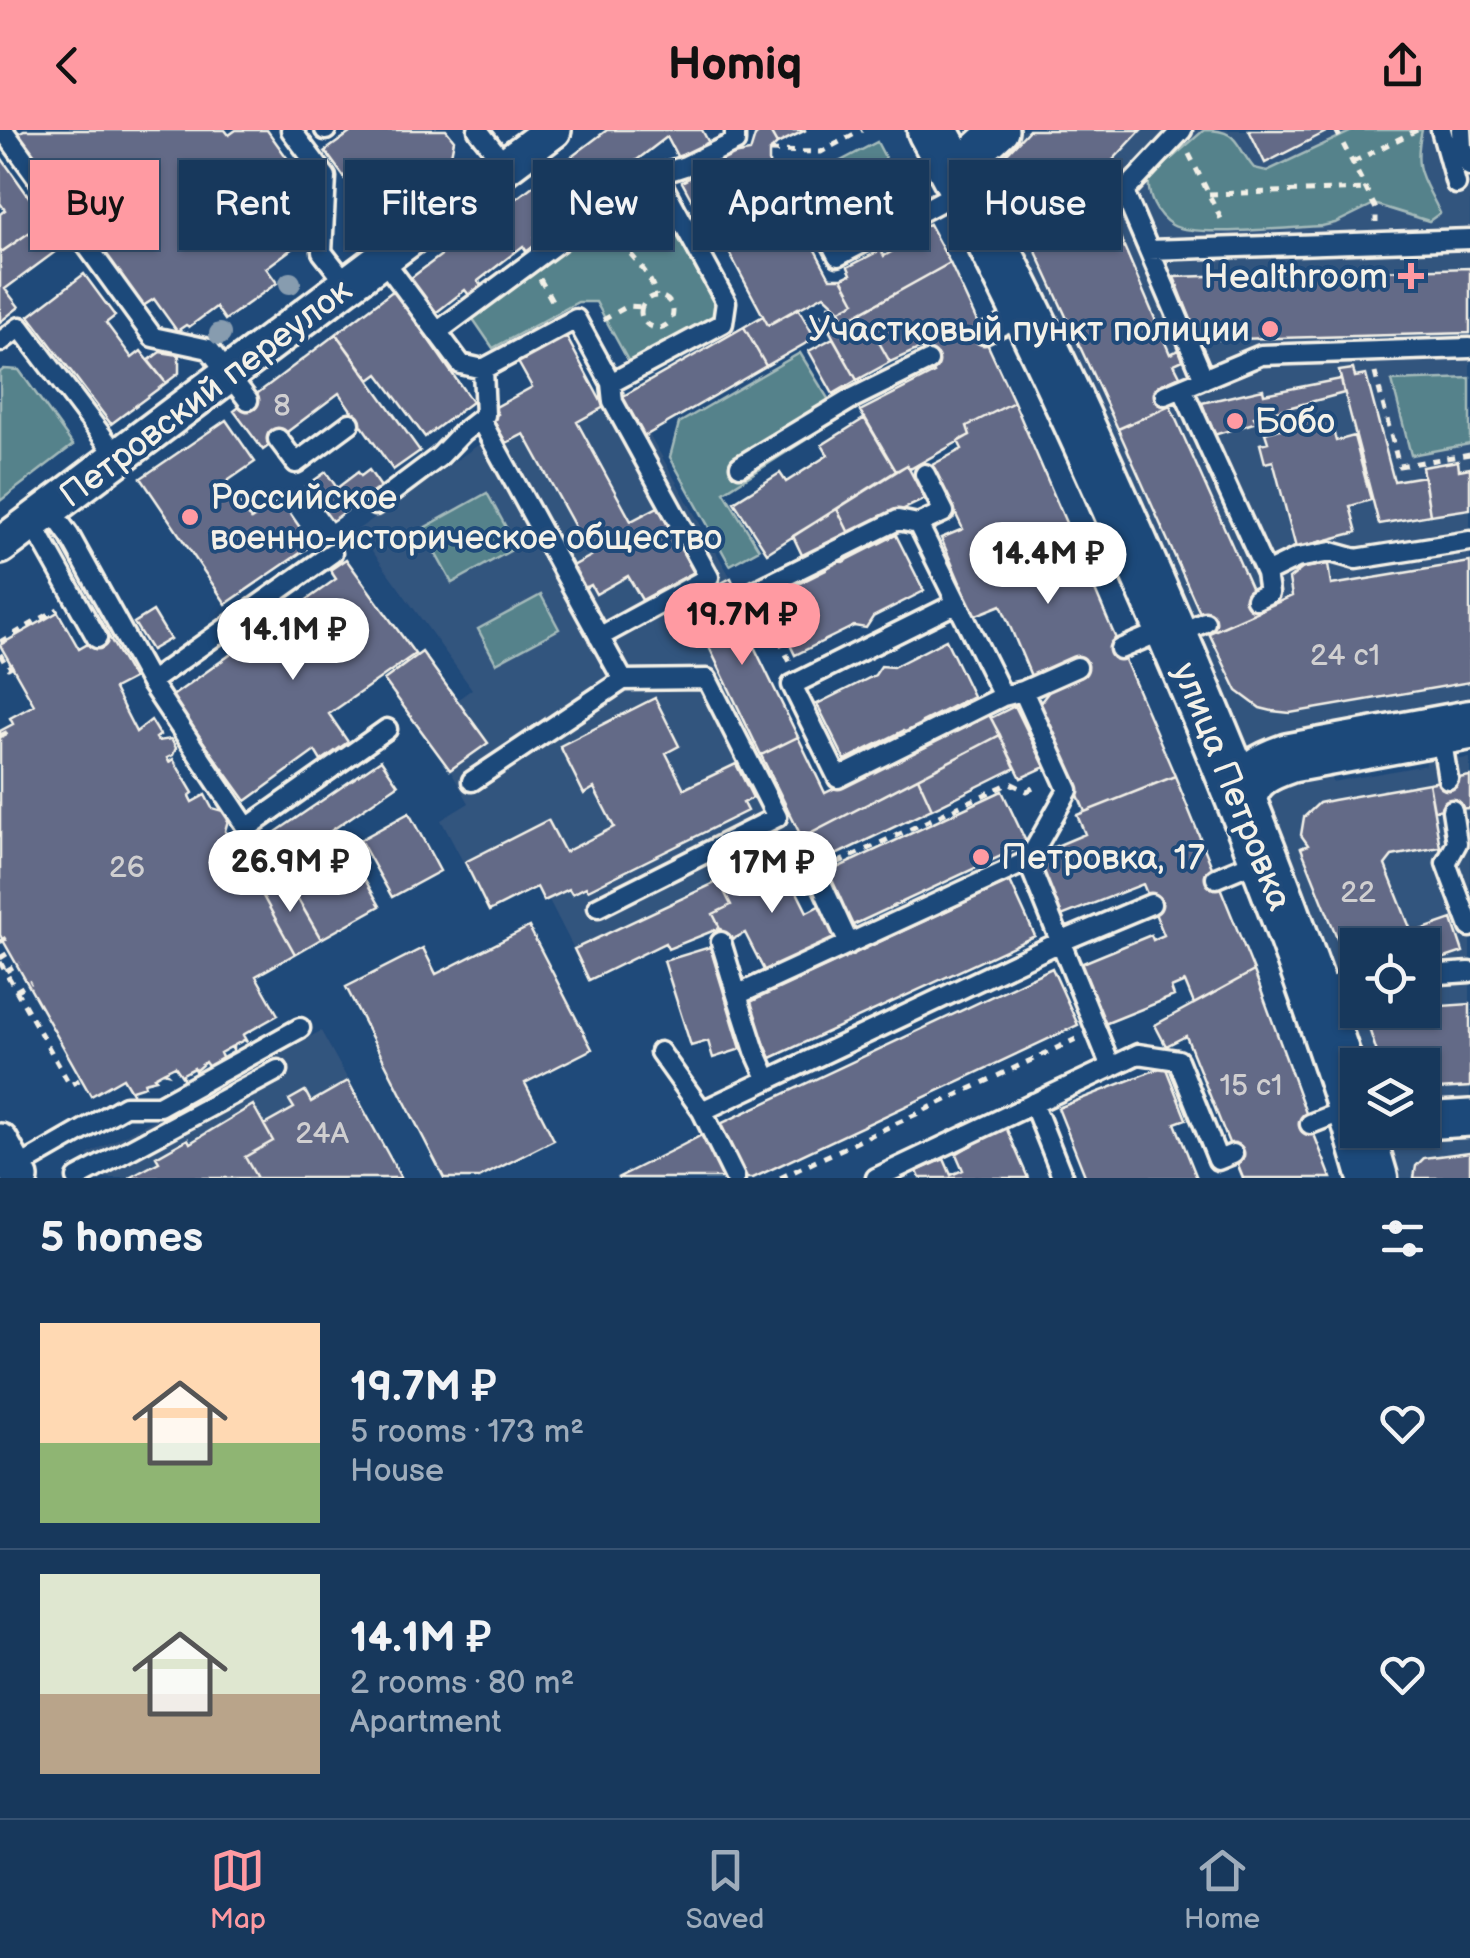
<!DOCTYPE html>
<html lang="en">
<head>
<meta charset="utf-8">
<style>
  body { margin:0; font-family:"Balsamiq Sans",sans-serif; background:#244365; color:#f1f3f6; height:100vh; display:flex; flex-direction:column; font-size:38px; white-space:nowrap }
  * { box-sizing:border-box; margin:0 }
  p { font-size:32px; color:#9eacbb }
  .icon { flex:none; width:55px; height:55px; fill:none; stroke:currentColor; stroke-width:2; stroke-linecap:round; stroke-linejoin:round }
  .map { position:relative; height:1048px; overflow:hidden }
  .panel { display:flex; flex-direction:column; background:#17385c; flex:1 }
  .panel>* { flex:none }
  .hud { position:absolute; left:30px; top:30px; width:1410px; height:90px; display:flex; gap:20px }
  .fabs { position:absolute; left:1340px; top:798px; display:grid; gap:20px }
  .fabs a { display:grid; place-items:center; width:100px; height:100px; border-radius:0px; background:#17385c; box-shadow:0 2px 8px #0004,0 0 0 2px #365272; font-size:50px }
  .price { position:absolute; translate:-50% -85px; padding:0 22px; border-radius:35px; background:#fff; color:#222; font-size:32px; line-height:65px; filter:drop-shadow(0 2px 5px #0008) }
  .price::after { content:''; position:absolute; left:50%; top:60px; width:30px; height:22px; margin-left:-15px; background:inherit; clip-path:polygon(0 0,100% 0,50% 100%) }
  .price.current { background:#ff9aa2; color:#111 }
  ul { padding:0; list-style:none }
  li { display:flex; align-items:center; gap:30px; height:250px; padding:0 40px }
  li+li { border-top:2px solid #365272 }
  li span { display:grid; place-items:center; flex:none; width:280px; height:200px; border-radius:0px; color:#555 }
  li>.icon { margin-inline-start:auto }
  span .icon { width:120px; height:120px; fill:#fffc; stroke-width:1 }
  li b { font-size:42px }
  h2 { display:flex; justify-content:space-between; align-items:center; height:120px; padding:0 40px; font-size:42px }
  .pill { padding:0 35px; border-radius:0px; background:#17385c; box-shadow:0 2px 8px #0004,0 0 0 2px #365272; font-size:35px; line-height:90px }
  .pill.current { background:#ff9aa2; color:#111 }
  header { display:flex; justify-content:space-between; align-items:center; height:130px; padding:0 40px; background:#ff9aa2; color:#111; font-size:45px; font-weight:600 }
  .tabs { display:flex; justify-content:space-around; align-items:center; height:140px; border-top:2px solid #365272; background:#17385c; font-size:28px; color:#9eacbb }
  .tabs a { display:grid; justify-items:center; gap:5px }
  .tabs .current { color:#ff9aa2 }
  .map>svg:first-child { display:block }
  .built { fill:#33547e; fill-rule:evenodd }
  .green { fill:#55828b; stroke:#a4baba; stroke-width:2.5 }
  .building { fill:#636a87; stroke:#f4f1e8; stroke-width:2.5 }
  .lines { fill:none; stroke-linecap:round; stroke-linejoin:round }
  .lane-casing { stroke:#f4f1e8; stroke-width:25 }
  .street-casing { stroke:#f4f1e8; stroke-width:42 }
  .secondary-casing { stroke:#f4f1e8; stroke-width:55 }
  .path { stroke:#f4f1e8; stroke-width:5; stroke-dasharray:8 8; stroke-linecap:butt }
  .lane { stroke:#1f4a7a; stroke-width:18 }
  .street { stroke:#1f4a7a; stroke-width:35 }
  .secondary { stroke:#1f4a7a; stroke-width:48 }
  .tree { fill:#879caf }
  .poi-dot { fill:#ff9aa2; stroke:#1f4a7a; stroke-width:4 }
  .labels { text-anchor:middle; stroke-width:8; stroke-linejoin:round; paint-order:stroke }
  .number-label { font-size:30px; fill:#d0cfd0 }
  .poi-label { font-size:35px; fill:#f4f1e8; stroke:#1f4a7a; text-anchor:start }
  .street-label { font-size:35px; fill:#f4f1e8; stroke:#1f4a7a }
</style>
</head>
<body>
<header><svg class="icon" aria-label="back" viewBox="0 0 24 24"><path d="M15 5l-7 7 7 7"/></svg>Homiq<svg class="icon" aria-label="share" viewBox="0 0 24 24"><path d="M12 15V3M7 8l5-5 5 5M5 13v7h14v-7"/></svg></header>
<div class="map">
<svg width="1470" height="1048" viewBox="0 0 1470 1048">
  <rect width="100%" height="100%" fill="#1f4a7a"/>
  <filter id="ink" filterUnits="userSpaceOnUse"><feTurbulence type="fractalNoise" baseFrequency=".01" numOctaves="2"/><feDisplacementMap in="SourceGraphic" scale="20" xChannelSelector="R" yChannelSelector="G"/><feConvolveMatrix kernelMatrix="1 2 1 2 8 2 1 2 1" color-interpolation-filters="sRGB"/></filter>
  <g filter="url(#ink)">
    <path class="built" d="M1022 0H1470V580L1247 619 1241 616 983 45Z
      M566 206 604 276 620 268 643 306 649 304 731 448 688 472 802 708 574 819 549 770 544 771 537 757 489 781 441 690 469 673 450 640 488 613 457 570 472 559 357 400 481 313 474 300 498 284 494 278 532 257 518 232Z
      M1458 616 1460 629 1470 628V976L1423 980 1422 935H1359L1271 670 1277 654 1328 638 1332 652 1426 635 1424 621ZM1358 815H1422V880H1358Z
      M321 901 402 1048H99L87 1025Z
      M1430 998 1449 1011 1470 1009V1048H1395L1387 1005 1392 1001Z"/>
    <path class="green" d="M1204 0C1240 0 1234 14 1254 38L1267 41 1354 0H1422C1412 42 1424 48 1440 83L1429 91 1374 74 1335 93 1322 96C1293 97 1193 108 1172 95 1156 85 1147 66 1149 48Z
      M877 12 908 71 866 93 835 34Z
      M650 56 717 179 715 190 631 236 596 172H578L493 218 469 183 633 62Z
      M800 223 840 288 724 362 759 419 730 435 670 327 679 293Z
      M4 239 19 240 73 315 0 371V242Z
      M1470 248V314L1411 325 1392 251Z
      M487 363 517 417 452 453 422 399Z
      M541 465 559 499 496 533 478 499Z"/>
    <path class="building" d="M24 0H225L229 5 236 0H267L318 71 292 90 305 109 266 138 277 153 225 190 216 177 189 197 186 195 177 201 154 169 143 176 104 122 112 116 78 69 69 76 17 4Z
      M354 0H446L454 10 451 25 371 84 325 21Z
      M607 0H702L709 13 679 30 667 7 629 36 634 43 616 56 612 49 535 107 539 112 527 122 523 116 478 151 482 156 469 165 465 160 433 185 407 151Z
      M761 0H769L777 14 769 22V34L830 148H842L855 172 840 180 824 165 768 195 702 72 695 76 682 52 732 25 750 22 755 6Z
      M769 0H806L777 14Z
      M1029 0H1141L1101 43 1106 44V60H1100L1170 224 1179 220 1183 230 1174 234 1180 246 1160 255 1170 276 1118 299 996 35Z
      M1249 0H1330L1265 33Z
      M0 26 46 91 0 123V84L5 80 0 73Z
      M46 91 63 116 5 159 19 177 0 192V123Z
      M929 94 950 133 845 191 840 180 855 172 842 148 851 144 848 137 881 120 884 126 902 116 899 110Z
      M950 133 1014 272 967 296 970 305 910 339 907 335 896 341 860 281 934 243 921 218 890 232 862 182Z
      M1470 138V203L1199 210 1174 147Z
      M84 144 115 186 106 193 132 228 141 221 166 253 111 294 29 186Z
      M394 160 472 272 425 307 378 244 370 250 336 204Z
      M798 178 815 208 766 236 744 197 763 186 768 195Z
      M862 182 890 232 857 250 829 200Z
      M744 197 766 236 643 307 620 268Z
      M336 204 420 321 393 340 339 263 263 320 234 281Z
      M566 206 604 277 577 292 631 391 658 377 694 442 642 470 628 446 596 464 591 455 583 459 571 437 591 426 524 304 506 313 492 288 498 284 494 278 532 257 518 232Z
      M833 208 857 250 833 264 809 221Z
      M160 222 179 225V243L166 253 148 231Z
      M1353 239 1355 247 1366 245 1394 351 1424 346 1430 385 1379 394 1341 249 1339 241Z
      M1341 249 1344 263 1254 287 1257 292 1214 305 1202 273 1263 259 1264 264Z
      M1014 272 1175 646 1085 682 1040 573 1050 560 1081 547 1076 535 1061 533 1031 546 1001 475 974 486 941 408 963 399 932 335 962 319 958 311 970 305 967 296Z
      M1170 276 1261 480 1209 503 1118 299Z
      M1329 286 1336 311 1354 306 1371 370 1350 376 1357 402 1296 418 1273 331 1265 333 1260 314 1268 312 1265 303Z
      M865 288 896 341 767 423 734 372 780 343 786 352 828 325 822 315Z
      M226 290 255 332 226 352 251 390 281 370 312 415 226 474 141 348Z
      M1458 331 1459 340 1470 338V379L1430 385 1422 337Z
      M907 335 925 369 850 405 837 379Z
      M369 340 381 357 332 391 306 356 326 342 337 358 358 342 361 346Z
      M837 379 850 405 803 427 793 406Z
      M896 405 924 461 873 487 866 498 854 496 795 525 768 469 826 440 832 431 843 432Z
      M346 429 415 524 329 584 348 612 321 631 315 621 246 671 171 567 336 449 330 440Z
      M1470 432V552L1290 583 1272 581 1260 578 1237 561 1209 503 1292 466 1289 449 1303 438 1328 434 1331 455Z
      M731 448 737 461 729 465 798 607 761 625 687 471Z
      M153 481 170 509 151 520 134 493Z
      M58 482 79 519 107 503 133 549 114 559 136 602 151 590 160 605 156 608 158 611 171 609 176 618 173 625 167 628 169 632 173 629 193 663 189 666 192 672 205 665 212 678 230 683 225 701 230 713 233 718 240 714 264 756 259 759 295 824 256 846 278 885 243 905 247 912 244 910 233 916V920L231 917 220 923 225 934 212 942 205 932 195 941 194 938 183 944V948L175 936 165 941 167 943 163 942 154 947 156 949 144 952 145 956 132 960V963L123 948 91 966 0 805V601L13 594 10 588 34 575 0 515Z
      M946 510 973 566 922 592 921 598 909 604 903 601 845 630 817 574 875 545 881 536 893 537Z
      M422 522 488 613 450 640 384 550Z
      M655 568 679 616 666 623 684 659 736 634 753 668 743 673 747 681 588 760 586 757 572 764 569 759 544 771 537 757 489 781 465 732 548 690 565 722 614 697 594 658 584 664 560 616Z
      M1015 576 1045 637 1021 648 991 588Z
      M988 583 1000 605 802 708 761 625 798 607 825 663Z
      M1000 605 1015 638 932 679 918 648Z
      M381 630 398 655 287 731 270 706Z
      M1175 646 1254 841 1194 874 1185 852 1171 858 1174 866 1102 895 1078 835 1151 805 1153 810 1164 805 1143 754 1059 787 1037 734 1042 722 1085 704 1077 685Z
      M1470 646V678L1434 680 1429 653Z
      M918 648 932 679 815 735 802 708Z
      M1429 653 1440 717 1392 726 1385 735 1412 803 1452 789 1463 822 1439 830 1422 831V815H1358V834L1348 835 1301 718 1308 715 1301 705 1304 687 1319 673 1333 670Z
      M1002 661 1027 714 851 796 826 743Z
      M409 683 440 741 392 767 360 710Z
      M343 711 380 776 321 809 284 745Z
      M777 722 807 782 821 775 835 803 832 813 767 846 745 803 727 812 713 784 731 775 719 751Z
      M284 745 321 809 295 824 259 759Z
      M719 751 731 775 713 784 720 798 668 819 665 813 589 850 574 819Z
      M1010 751 1035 806 771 928 746 874Z
      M529 797 592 919 525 953 554 1010 479 1048H444L346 857 423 818 436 844Z
      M710 817 741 919 713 928 708 911 691 916 664 831Z
      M1439 830 1442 876 1470 874V957L1422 960V935H1381L1363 880H1422V831Z
      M1052 838 1078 895 753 1048H746L720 994Z
      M1254 841 1310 994 1331 1048H1243L1186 906 1166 916 1155 895Z
      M1165 936 1186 989 1175 993 1197 1048H1086L1058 978Z
      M348 951 401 1048H257L245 1027 273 1011 264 995 294 978 289 970 305 961 311 972Z
      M253 975 273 1011 245 1027 257 1048H129L159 1032 156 1027 188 1009 190 1013Z
      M1005 995 1028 1048H920L917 1041 944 1029 951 1045 963 1040 956 1024Z
      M702 1005 724 1048H617L677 1018Z
      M1470 1022V1048H1414L1416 1036 1424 1028Z"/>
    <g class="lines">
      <defs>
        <path id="lane" d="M3 0 153 207 209 219 248 270
          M291 0 326 47 322 122 347 154
          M325 0H326
          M478 0 506 36
          M1182 0 1124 62 1204 249
          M1441 0 1456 54
          M1461 0 1462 18 1470 36
          M800 54 838 126 964 59
          M1149 120 1470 109
          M382 128 461 234 483 239 576 189 611 253 723 193 726 172 657 45
          M437 202 642 50 685 36 735 12V0
          M984 204 1023 185
          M0 212 20 197 118 327
          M1182 258 1266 443 1297 428 1331 422 1356 429 1470 411
          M1165 265 1261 225 1470 218
          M278 309 296 333 350 293
          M740 336 851 269 928 231
          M375 375 439 327 462 303 485 285 483 239
          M50 379 69 405 150 552 247 698 387 599
          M32 392 97 508
          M918 394 944 382 925 344
          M755 461 898 390 918 394 1003 566 1023 561 1077 537
          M1256 469 1269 463 1266 443
          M957 473 792 555 838 648 1003 566
          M1174 506 1205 492
          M599 507 709 447 613 272 611 253
          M1120 519 1169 498
          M150 552 332 423
          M1440 600 1448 649
          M472 651 623 550 480 289
          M1452 680 1457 713 1446 733 1470 797
          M816 742 849 814
          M1216 748 1264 728
          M598 777 777 687 707 549 623 550
          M721 812 737 865
          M1440 844 1470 842
          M1318 862 1353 848
          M660 922 702 981
          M1111 937 1138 924 1178 930 1218 1030 1233 1024
          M768 950 755 921 737 865 1028 731
          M1033 973 1063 1048
          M1310 994 1351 978
          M15 1039 125 976H159L300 898
          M77 1048 278 940
          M735 1048 702 981 1060 812 1151 774
          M876 1048 1111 937 1028 731 1068 660 1023 561"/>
        <path id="street" d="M955 41 1000 0
          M0 416 553 0
          M1422 991 1470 988
          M0 1012 20 1048"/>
        <path id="secondary" d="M932 0C1013 146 1082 297 1149 451 1227 629 1300 810 1358 996
          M1242 670C1246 644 1266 636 1289 628L1470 595
          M1359 1000 1373 1048"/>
      </defs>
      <use href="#lane" class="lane-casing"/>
      <use href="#street" class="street-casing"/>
      <use href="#secondary" class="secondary-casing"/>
      <path class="path" d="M1336 0 1376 79V92
        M770 21 821 22 862 0
        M1189 24 1224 95
        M1353 32 1417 0
        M1209 64 1366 59
        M611 99C625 122 650 139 656 166
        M540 149 554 174
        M641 182a16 16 0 1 1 32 0a16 16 0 1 1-32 0Z
        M815 189 829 181 831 174
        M603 190 628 176 642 177
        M1375 243 1399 336 1470 324
        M765 481 791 534
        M0 512 58 479
        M0 524 8 538 13 535
        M0 606 10 601 12 605
        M239 719 250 740 246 742
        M837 733 1010 653 1027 661 1040 655
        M0 812 6 808
        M0 828 13 820
        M0 832 70 955 85 947
        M6 841 20 833
        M16 861 31 852
        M780 1048 1076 909"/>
      <use href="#lane" class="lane"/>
      <use href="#street" class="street"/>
      <use href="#secondary" class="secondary"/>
    </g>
    <g class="tree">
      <circle cx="290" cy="153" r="11"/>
      <circle cx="220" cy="204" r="11"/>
    </g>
  </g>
  <g class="poi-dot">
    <path d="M1406 131h10v10h10v10h-10v10h-10v-10h-10v-10h10z"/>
    <circle cx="1270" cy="199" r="10"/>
    <circle cx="1235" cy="291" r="10"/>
    <circle cx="190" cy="387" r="10"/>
    <circle cx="981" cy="727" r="10"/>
  </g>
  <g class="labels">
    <g class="number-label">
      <text x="282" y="285">8</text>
      <text x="1345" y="535">24 с1</text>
      <text x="127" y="747">26</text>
      <text x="1358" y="772">22</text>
      <text x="1251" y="965">15 с1</text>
      <text x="322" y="1013">24А</text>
    </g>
    <g class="poi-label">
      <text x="1388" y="158" text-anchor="end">Healthroom</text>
      <text x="1250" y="211" text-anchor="end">Участковый пункт полиции</text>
      <text x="1255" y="303">Бобо</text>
      <text x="210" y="379">Российское<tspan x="210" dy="40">военно-историческое общество</tspan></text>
      <text x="1001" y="739">Петровка, 17</text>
    </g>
    <g class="street-label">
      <text transform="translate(205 262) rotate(-37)" y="12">Петровский переулок</text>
      <text transform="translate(1233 656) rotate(68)" y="12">улица Петровка</text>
    </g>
  </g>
</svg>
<div class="fabs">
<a><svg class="icon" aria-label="locate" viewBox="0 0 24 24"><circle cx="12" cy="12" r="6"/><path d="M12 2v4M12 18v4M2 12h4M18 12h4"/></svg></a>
<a><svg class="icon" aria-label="layers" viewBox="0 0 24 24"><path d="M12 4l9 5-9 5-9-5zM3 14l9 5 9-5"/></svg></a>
</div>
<b class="price" style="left:1048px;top:477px">14.4M ₽</b>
<b class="price current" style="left:742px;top:538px">19.7M ₽</b>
<b class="price" style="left:293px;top:553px">14.1M ₽</b>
<b class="price" style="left:290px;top:785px">26.9M ₽</b>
<b class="price" style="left:772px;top:786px">17M ₽</b>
<div class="hud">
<a class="pill current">Buy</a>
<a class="pill">Rent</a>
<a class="pill">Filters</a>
<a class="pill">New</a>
<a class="pill">Apartment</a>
<a class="pill">House</a>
</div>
</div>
<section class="panel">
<h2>5 homes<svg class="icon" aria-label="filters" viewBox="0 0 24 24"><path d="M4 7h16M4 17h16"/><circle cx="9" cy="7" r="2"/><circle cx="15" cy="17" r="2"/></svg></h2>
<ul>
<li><span style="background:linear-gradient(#ffd9b3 60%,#8fb573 0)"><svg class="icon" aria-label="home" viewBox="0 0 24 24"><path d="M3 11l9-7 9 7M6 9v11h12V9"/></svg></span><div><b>19.7M ₽</b><p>5 rooms · 173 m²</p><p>House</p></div><svg class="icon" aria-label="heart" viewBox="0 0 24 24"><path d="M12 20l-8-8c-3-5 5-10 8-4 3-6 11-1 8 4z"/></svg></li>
<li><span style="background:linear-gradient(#dfe7d0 60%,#b9a48a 0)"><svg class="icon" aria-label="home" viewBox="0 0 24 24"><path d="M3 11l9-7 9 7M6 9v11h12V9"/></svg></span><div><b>14.1M ₽</b><p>2 rooms · 80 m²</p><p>Apartment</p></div><svg class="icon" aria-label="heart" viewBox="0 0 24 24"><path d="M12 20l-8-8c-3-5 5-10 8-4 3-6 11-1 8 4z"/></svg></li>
</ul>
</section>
<nav class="tabs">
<a class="current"><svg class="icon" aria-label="map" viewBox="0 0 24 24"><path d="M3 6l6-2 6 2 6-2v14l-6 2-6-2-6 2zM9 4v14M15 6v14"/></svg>Map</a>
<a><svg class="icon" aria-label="saved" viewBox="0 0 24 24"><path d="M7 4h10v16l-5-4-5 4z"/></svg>Saved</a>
<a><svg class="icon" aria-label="home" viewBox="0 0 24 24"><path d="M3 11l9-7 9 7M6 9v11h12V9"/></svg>Home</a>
</nav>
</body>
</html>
